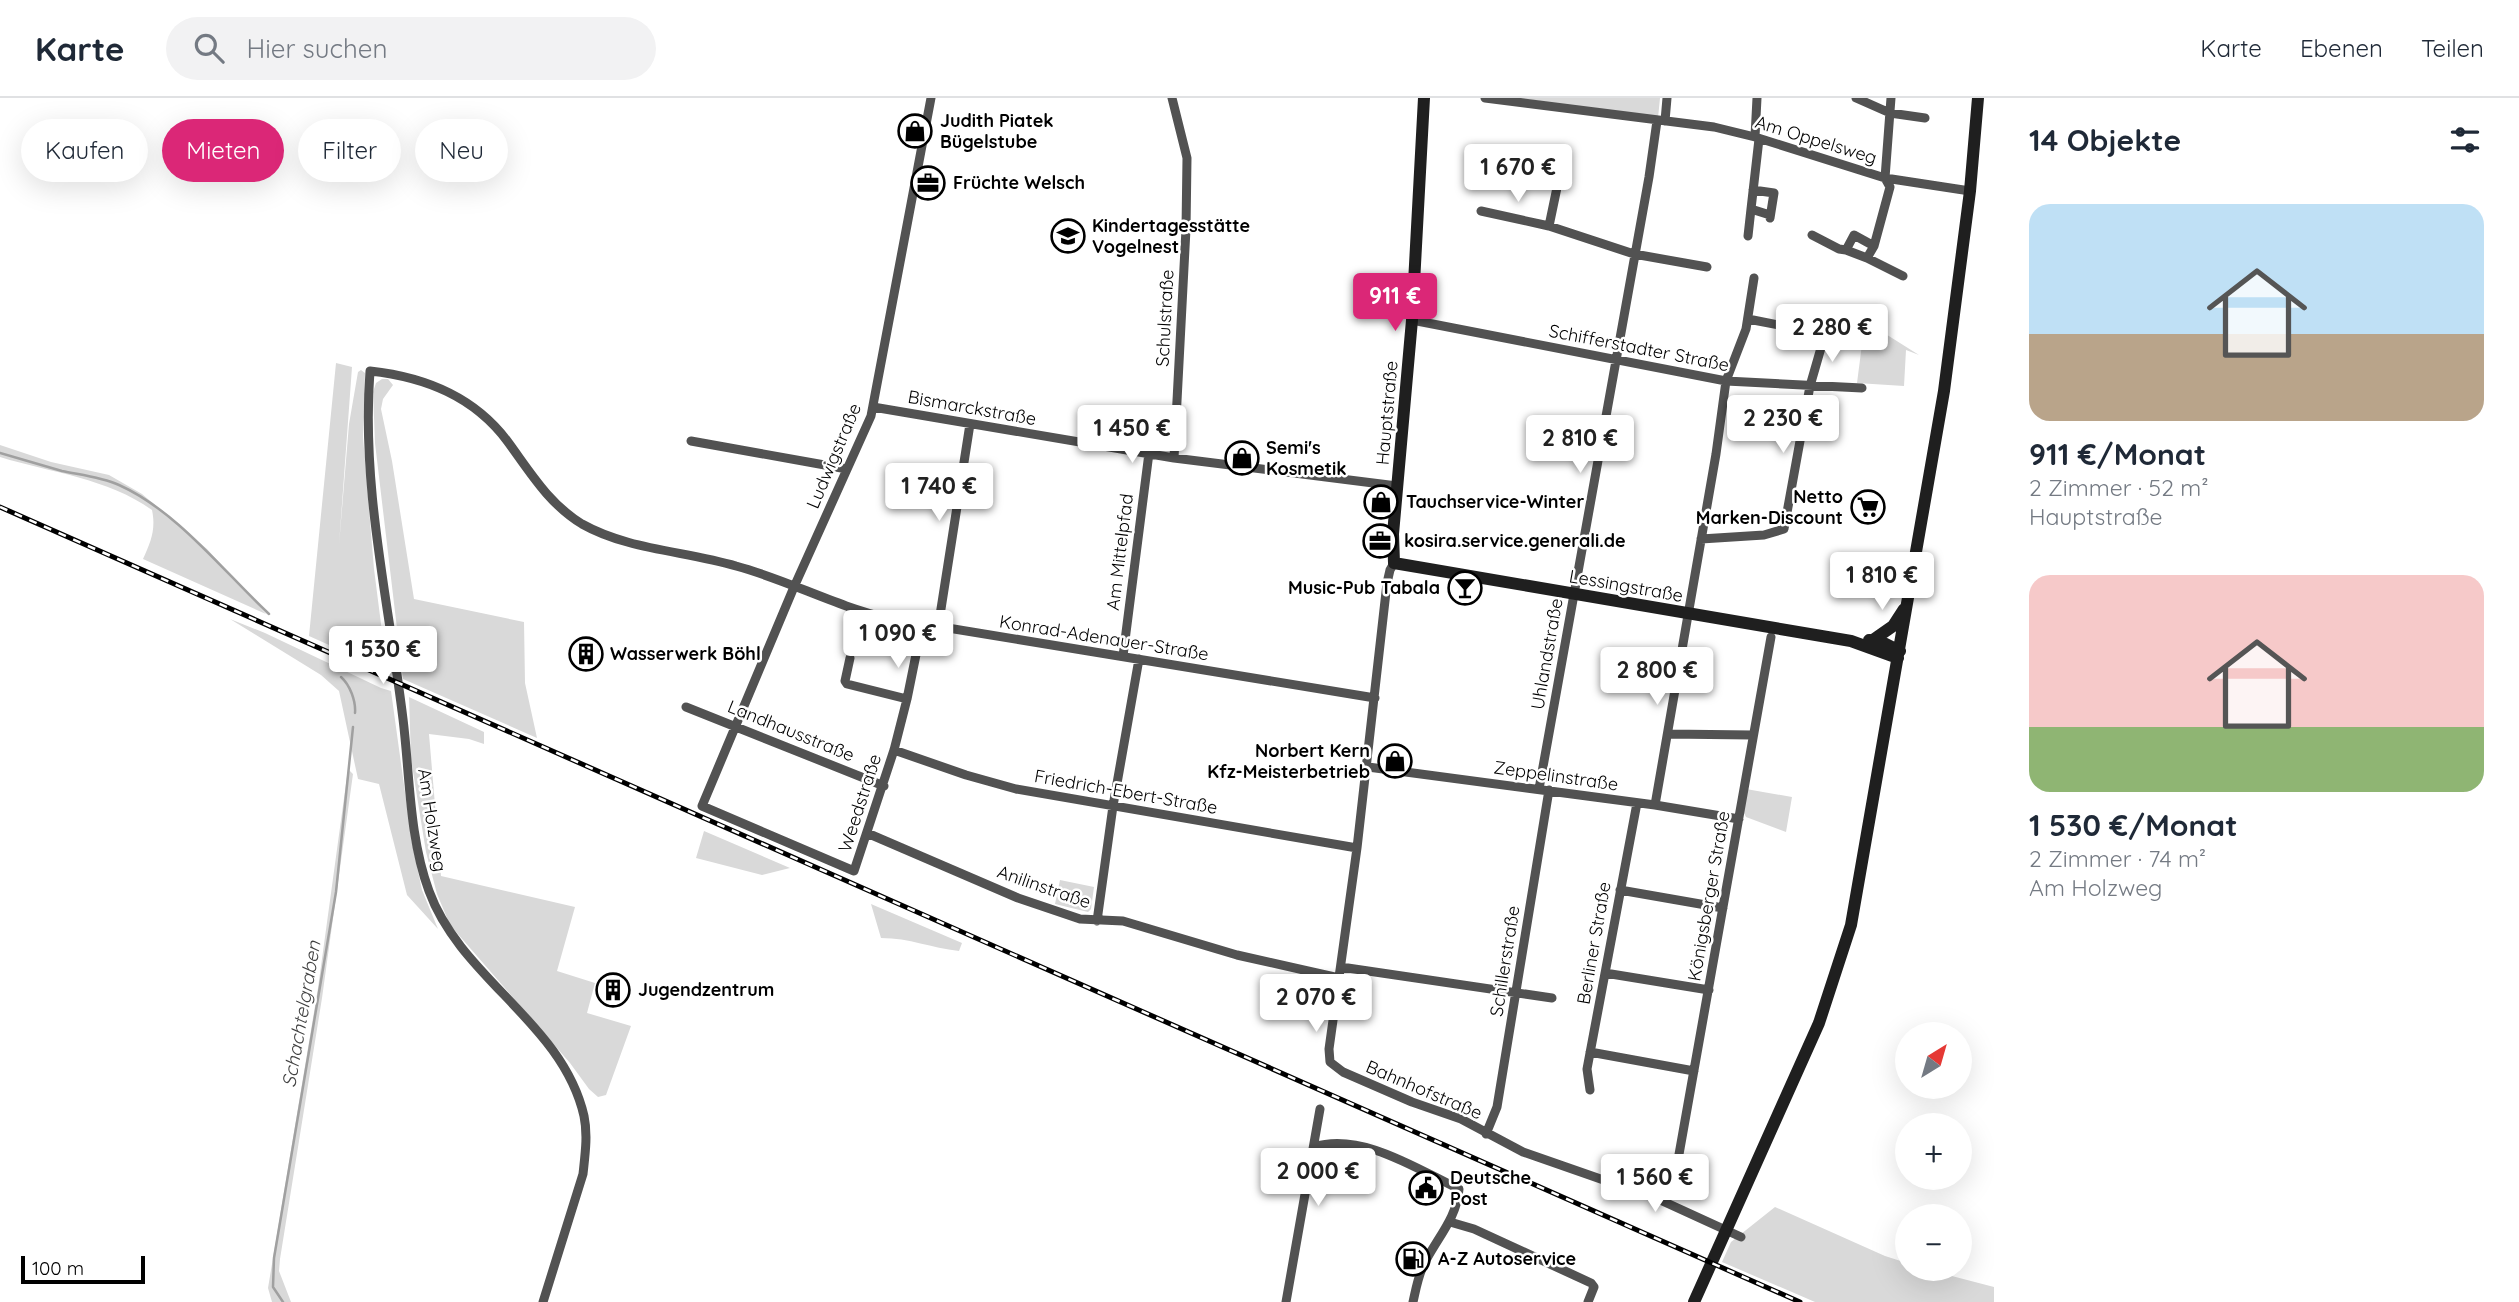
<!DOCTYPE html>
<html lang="de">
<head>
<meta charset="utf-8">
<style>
  body { margin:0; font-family:Quicksand,sans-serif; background:#f2f2f3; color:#1f2937; height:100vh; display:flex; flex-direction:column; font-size:26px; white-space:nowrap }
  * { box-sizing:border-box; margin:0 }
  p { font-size:23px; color:#747a83 }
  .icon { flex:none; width:38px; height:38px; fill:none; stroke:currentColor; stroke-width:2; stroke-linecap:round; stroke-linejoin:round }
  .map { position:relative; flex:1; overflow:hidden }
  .side { display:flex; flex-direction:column; background:#fff; width:525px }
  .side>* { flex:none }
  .top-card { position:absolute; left:21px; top:21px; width:665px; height:63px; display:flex; gap:14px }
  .needle { width:46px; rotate:37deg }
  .tools { position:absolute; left:1895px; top:924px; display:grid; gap:14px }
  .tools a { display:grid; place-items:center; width:77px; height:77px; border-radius:50%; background:#fff; box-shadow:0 7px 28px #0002; font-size:35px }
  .scale { position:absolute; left:21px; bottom:18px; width:124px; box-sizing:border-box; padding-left:7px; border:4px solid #000; border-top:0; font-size:19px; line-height:24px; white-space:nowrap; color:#000; -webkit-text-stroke:5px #fff; paint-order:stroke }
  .price { position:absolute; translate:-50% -60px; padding:0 16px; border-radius:7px; background:#fff; color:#222; font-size:23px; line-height:46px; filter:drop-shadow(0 2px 4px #0008) }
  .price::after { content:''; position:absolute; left:50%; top:42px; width:21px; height:16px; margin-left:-10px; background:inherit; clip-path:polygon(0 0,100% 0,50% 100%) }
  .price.on { background:#db2777; color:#fff }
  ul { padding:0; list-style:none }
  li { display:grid; align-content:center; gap:14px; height:371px; padding:0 35px }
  li span { display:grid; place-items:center; height:217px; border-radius:21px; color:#555 }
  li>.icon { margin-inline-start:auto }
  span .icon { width:126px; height:126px; fill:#fffc; stroke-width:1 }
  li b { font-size:30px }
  h2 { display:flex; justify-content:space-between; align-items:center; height:84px; padding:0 35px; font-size:30px }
  .pill { padding:0 24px; border-radius:32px; background:#fff; box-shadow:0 7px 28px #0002; font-size:24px; line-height:63px }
  .pill.on { background:#db2777; color:#fff }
  header { display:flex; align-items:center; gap:42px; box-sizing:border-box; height:98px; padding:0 35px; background:#fff; border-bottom:2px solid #e0e1e3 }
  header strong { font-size:33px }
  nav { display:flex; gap:38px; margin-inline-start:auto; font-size:24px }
  .search { width:490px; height:63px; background:#f2f2f3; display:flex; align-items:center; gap:18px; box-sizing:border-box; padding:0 24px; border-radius:38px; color:#747a83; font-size:26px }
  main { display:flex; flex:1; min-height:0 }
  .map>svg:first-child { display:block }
  .green { fill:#d9d9d9 }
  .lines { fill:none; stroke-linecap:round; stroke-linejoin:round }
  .stream { stroke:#a0a0a0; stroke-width:2.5 }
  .street { stroke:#525252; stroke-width:9 }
  .secondary { stroke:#1f1f1f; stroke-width:12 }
  .rail-casing { stroke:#000; stroke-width:5 }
  .rail { stroke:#fff; stroke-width:2.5; stroke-dasharray:8; stroke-linecap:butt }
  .labels { text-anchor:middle; stroke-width:5; stroke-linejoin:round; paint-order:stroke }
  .poi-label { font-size:18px; font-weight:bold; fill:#000; stroke:#fff; text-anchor:start }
  .street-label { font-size:18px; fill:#000; stroke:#fff }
  .water-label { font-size:19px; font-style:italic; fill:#414141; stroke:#fff }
</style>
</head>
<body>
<header>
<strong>Karte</strong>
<div class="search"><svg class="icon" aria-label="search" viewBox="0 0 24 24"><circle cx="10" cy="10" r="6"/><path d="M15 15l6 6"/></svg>Hier suchen</div>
<nav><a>Karte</a><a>Ebenen</a><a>Teilen</a></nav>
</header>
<main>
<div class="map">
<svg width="1994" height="1204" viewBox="0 0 1994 1204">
  <rect width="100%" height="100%" fill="#fff"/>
  <path class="green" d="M1518 0H1660L1658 20Z
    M1865 223 1919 257 1906 252 1904 288 1857 285Z
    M336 265 352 269 339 447 349 326 358 274 361 272 365 275 363 339 374 471 387 573 309 538Z
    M382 281H388L393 287 383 301 381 311 392 363 414 501 524 524 525 585 537 640 403 581 375 345 373 294 376 285Z
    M0 347 51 364 109 377 142 396 207 451 266 516 143 461C151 444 156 431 152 412 107 380 52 375 0 359Z
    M230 521 265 535 381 590 391 593 412 745 422 792 438 831 407 797 379 686 358 681 339 593 321 577Z
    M409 599 484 634V646L469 641 429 636 441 778 575 809 557 873 595 885 587 915 631 928 606 997 598 999 589 991 570 965 450 827 437 796 426 754 411 661Z
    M348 671 353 676 322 900 280 1161 279 1173 291 1204H272L268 1190 318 890Z
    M1746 691 1792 699 1786 734 1746 719 1743 713Z
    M704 733 790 770 762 777 696 760Z
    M1060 782 1094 789 1091 811 1088 814 1055 806Z
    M871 806 962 845 959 853C931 850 910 840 881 840Z
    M1775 1109 1885 1158 1907 1165 1908 1171H1925L1994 1189V1204H1815L1722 1164 1731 1144Z"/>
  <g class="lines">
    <path class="stream" d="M0 355C21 361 41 367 62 373 81 377 101 379 119 387 177 413 223 473 269 516
      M341 579C350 587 356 603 355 615
      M283 1204 273 1189 274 1160 336 794 353 629"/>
    <path class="street" d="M1172 0 1187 60 1186 131 1174 360
      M1485 0 1714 29 1755 39 1885 80 1970 93
      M1856 0 1890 15 1925 20
      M1665 23 1667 0
      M1755 39 1757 0
      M1759 41 1751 111 1770 117
      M1885 80 1891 0
      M1753 92 1774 95 1770 120
      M1481 113 1549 128 1634 156 1707 169
      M1549 128 1559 80
      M1812 137 1839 151 1846 152
      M1748 138 1751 111
      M1874 148 1854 137 1846 152 1867 160 1874 148 1890 89 1885 80
      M1867 160 1903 178
      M1412 222 1726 283 1862 290
      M873 309 1174 360 1397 388
      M691 343 847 371
      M1701 441 1764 437 1784 431 1810 288 1825 236 1748 221
      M1394 465 1390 472 1387 485 1357 750 1329 951 1330 964 1343 974 1412 1004 1461 1021 1523 1054 1658 1101 1741 1139
      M922 527 907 601 894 652 854 773 702 708 794 489 871 318 931 0
      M938 530 970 326
      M1123 558 1149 355
      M850 560 845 583 847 586 907 601
      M686 609 884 688
      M1668 636 1752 637
      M894 652 966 677 1016 691 1357 750
      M1368 669 1655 707 1739 721
      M1539 691 1649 79 1657 23
      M1655 707 1716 356 1726 283 1746 231 1754 180
      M867 735 1018 800 1080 821 1123 823 1237 857 1339 880
      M1620 792 1723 810
      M1097 823 1113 708 1139 561
      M1341 869 1552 900
      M1605 875 1709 892
      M1590 954 1694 973
      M1590 992 1587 971 1637 705
      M1486 1036 1497 1009 1549 692
      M1314 1049C1361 1034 1417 1071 1459 1091 1457 1120 1437 1140 1424 1166 1418 1178 1416 1191 1413 1204
      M1678 1062 1771 539
      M1450 1124 1474 1131 1591 1185 1594 1189 1588 1204
      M543 1204 583 1076C585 1057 588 1037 584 1018 563 925 461 881 429 793 409 739 410 678 403 621 389 505 361 390 370 273 425 279 474 298 508 344 530 374 549 406 582 426 628 452 686 453 736 468 788 482 835 508 887 520L1375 600
      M1286 1204 1320 1011"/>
    <path class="secondary" d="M1424 0 1412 222 1393 436 1394 465 1851 543 1898 560
      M1869 542 1880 543 1900 553
      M1873 542 1893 528 1904 511
      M1694 1204 1819 925 1851 827 1944 293 1970 93 1978 0"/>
    <defs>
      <path id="rail" d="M0 409 1800 1204"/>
    </defs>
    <use href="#rail" class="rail-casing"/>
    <use href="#rail" class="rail"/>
  </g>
  <defs>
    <symbol id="shop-ring" viewBox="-11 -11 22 22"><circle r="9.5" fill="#fff" stroke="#000" stroke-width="1.5"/><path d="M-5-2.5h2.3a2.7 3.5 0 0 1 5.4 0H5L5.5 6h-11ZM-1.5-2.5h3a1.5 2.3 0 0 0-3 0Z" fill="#000"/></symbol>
    <symbol id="office-ring" viewBox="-11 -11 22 22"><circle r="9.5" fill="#fff" stroke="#000" stroke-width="1.5"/><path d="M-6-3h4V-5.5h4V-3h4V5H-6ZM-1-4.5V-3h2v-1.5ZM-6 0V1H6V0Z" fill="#000"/></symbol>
    <symbol id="school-ring" viewBox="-11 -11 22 22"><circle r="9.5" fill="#fff" stroke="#000" stroke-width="1.5"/><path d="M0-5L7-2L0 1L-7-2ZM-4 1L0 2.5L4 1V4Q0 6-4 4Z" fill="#000"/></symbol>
    <symbol id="supermarket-ring" viewBox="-11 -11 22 22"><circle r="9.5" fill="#fff" stroke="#000" stroke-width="1.5"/><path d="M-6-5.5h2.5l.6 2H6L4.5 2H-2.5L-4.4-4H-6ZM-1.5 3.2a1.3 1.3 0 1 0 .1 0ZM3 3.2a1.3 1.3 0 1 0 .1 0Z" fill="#000"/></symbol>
    <symbol id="bar-ring" viewBox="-11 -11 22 22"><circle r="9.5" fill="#fff" stroke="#000" stroke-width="1.5"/><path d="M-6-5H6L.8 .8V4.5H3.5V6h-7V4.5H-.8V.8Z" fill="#000"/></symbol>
    <symbol id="building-ring" viewBox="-11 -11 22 22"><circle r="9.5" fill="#fff" stroke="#000" stroke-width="1.5"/><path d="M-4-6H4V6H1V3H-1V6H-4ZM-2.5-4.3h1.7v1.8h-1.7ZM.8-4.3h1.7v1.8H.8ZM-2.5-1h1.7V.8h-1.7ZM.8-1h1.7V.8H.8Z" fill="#000"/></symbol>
    <symbol id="civic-ring" viewBox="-11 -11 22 22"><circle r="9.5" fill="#fff" stroke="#000" stroke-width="1.5"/><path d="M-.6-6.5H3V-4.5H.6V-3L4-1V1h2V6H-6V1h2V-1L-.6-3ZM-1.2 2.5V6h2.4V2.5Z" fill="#000"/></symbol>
    <symbol id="fuel-ring" viewBox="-11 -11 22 22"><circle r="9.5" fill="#fff" stroke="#000" stroke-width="1.5"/><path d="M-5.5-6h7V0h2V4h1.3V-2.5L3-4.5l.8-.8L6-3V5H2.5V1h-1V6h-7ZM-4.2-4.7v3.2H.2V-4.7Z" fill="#000"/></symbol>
  </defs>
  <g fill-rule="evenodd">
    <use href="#shop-ring" x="896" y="14" width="38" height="38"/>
    <use href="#office-ring" x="909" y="66" width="38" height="38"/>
    <use href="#school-ring" x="1049" y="119" width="38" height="38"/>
    <use href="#shop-ring" x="1223" y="341" width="38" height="38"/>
    <use href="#shop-ring" x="1362" y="385" width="38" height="38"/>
    <use href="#supermarket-ring" x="1849" y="390" width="38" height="38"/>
    <use href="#office-ring" x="1361" y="424" width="38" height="38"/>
    <use href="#bar-ring" x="1446" y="471" width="38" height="38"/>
    <use href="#building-ring" x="567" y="537" width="38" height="38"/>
    <use href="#shop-ring" x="1376" y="644" width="38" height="38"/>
    <use href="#building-ring" x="594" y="873" width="38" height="38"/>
    <use href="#civic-ring" x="1407" y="1071" width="38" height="38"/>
    <use href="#fuel-ring" x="1394" y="1142" width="38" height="38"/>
  </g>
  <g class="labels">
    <g class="poi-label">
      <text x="940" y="29">Judith Piatek<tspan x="940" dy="21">Bügelstube</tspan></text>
      <text x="953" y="91">Früchte Welsch</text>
      <text x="1092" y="134">Kindertagesstätte<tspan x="1092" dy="21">Vogelnest</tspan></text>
      <text x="1266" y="356">Semi's<tspan x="1266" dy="21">Kosmetik</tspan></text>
      <text x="1843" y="405" text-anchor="end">Netto<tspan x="1843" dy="21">Marken-Discount</tspan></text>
      <text x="1406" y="410">Tauchservice-Winter</text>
      <text x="1404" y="449">kosira.service.generali.de</text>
      <text x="1440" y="496" text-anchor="end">Music-Pub Tabala</text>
      <text x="610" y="562">Wasserwerk Böhl</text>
      <text x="1370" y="659" text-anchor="end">Norbert Kern<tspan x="1370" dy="21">Kfz-Meisterbetrieb</tspan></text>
      <text x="638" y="898">Jugendzentrum</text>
      <text x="1450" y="1086">Deutsche<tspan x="1450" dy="21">Post</tspan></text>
      <text x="1438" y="1167">A-Z Autoservice</text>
    </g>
    <g class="street-label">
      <text transform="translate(1816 42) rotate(17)" y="6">Am Oppelsweg</text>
      <text transform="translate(1165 220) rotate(-87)" y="6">Schulstraße</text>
      <text transform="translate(1639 250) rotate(11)" y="6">Schifferstadter Straße</text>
      <text transform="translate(972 310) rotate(10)" y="6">Bismarckstraße</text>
      <text transform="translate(1387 315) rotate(-85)" y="6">Hauptstraße</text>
      <text transform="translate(834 358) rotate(-67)" y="6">Ludwigstraße</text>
      <text transform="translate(1120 454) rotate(-83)" y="6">Am Mittelpfad</text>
      <text transform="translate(1626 488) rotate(10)" y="6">Lessingstraße</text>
      <text transform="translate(1104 540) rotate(9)" y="6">Konrad-Adenauer-Straße</text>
      <text transform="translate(1547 556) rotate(-80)" y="6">Uhlandstraße</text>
      <text transform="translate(791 633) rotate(22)" y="6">Landhausstraße</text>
      <text transform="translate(1556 678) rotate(8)" y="6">Zeppelinstraße</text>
      <text transform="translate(1126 694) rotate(10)" y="6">Friedrich-Ebert-Straße</text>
      <text transform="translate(860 705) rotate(-72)" y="6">Weedstraße</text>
      <text transform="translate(432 722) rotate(81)" y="6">Am Holzweg</text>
      <text transform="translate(1044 789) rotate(19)" y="6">Anilinstraße</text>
      <text transform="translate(1709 798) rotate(-80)" y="6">Königsberger Straße</text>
      <text transform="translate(1594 845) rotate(-80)" y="6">Berliner Straße</text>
      <text transform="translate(1505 863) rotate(-81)" y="6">Schillerstraße</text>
      <text transform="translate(1424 992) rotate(23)" y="6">Bahnhofstraße</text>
    </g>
    <g class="water-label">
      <text transform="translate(301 916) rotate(-80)" y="7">Schachtelgraben</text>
    </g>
  </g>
</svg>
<div class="tools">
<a><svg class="needle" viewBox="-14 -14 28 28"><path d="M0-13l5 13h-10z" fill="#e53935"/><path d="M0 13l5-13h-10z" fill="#747a83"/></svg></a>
<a>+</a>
<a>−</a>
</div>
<div class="scale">100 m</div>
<b class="price" style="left:1518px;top:106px">1 670 €</b>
<b class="price on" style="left:1395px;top:235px">911 €</b>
<b class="price" style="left:1832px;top:266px">2 280 €</b>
<b class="price" style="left:1783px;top:357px">2 230 €</b>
<b class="price" style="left:1132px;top:367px">1 450 €</b>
<b class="price" style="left:1580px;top:377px">2 810 €</b>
<b class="price" style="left:939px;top:425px">1 740 €</b>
<b class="price" style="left:1882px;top:514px">1 810 €</b>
<b class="price" style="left:898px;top:572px">1 090 €</b>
<b class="price" style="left:383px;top:588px">1 530 €</b>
<b class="price" style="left:1657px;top:609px">2 800 €</b>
<b class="price" style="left:1316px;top:936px">2 070 €</b>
<b class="price" style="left:1318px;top:1110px">2 000 €</b>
<b class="price" style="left:1655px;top:1116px">1 560 €</b>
<div class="top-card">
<a class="pill">Kaufen</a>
<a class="pill on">Mieten</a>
<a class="pill">Filter</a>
<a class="pill">Neu</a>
</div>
</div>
<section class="side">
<h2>14 Objekte<svg class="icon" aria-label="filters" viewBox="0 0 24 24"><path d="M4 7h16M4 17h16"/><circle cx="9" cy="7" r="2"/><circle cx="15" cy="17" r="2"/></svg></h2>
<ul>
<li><span style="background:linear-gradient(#bfe0f5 60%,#b9a48a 0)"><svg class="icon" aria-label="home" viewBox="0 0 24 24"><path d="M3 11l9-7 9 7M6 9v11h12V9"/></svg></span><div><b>911 €/Monat</b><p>2 Zimmer · 52 m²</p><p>Hauptstraße</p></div></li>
<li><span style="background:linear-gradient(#f6c9c9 70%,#8fb573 0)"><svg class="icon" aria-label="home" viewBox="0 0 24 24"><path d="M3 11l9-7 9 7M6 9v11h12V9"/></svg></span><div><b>1 530 €/Monat</b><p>2 Zimmer · 74 m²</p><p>Am Holzweg</p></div></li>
</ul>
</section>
</main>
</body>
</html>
